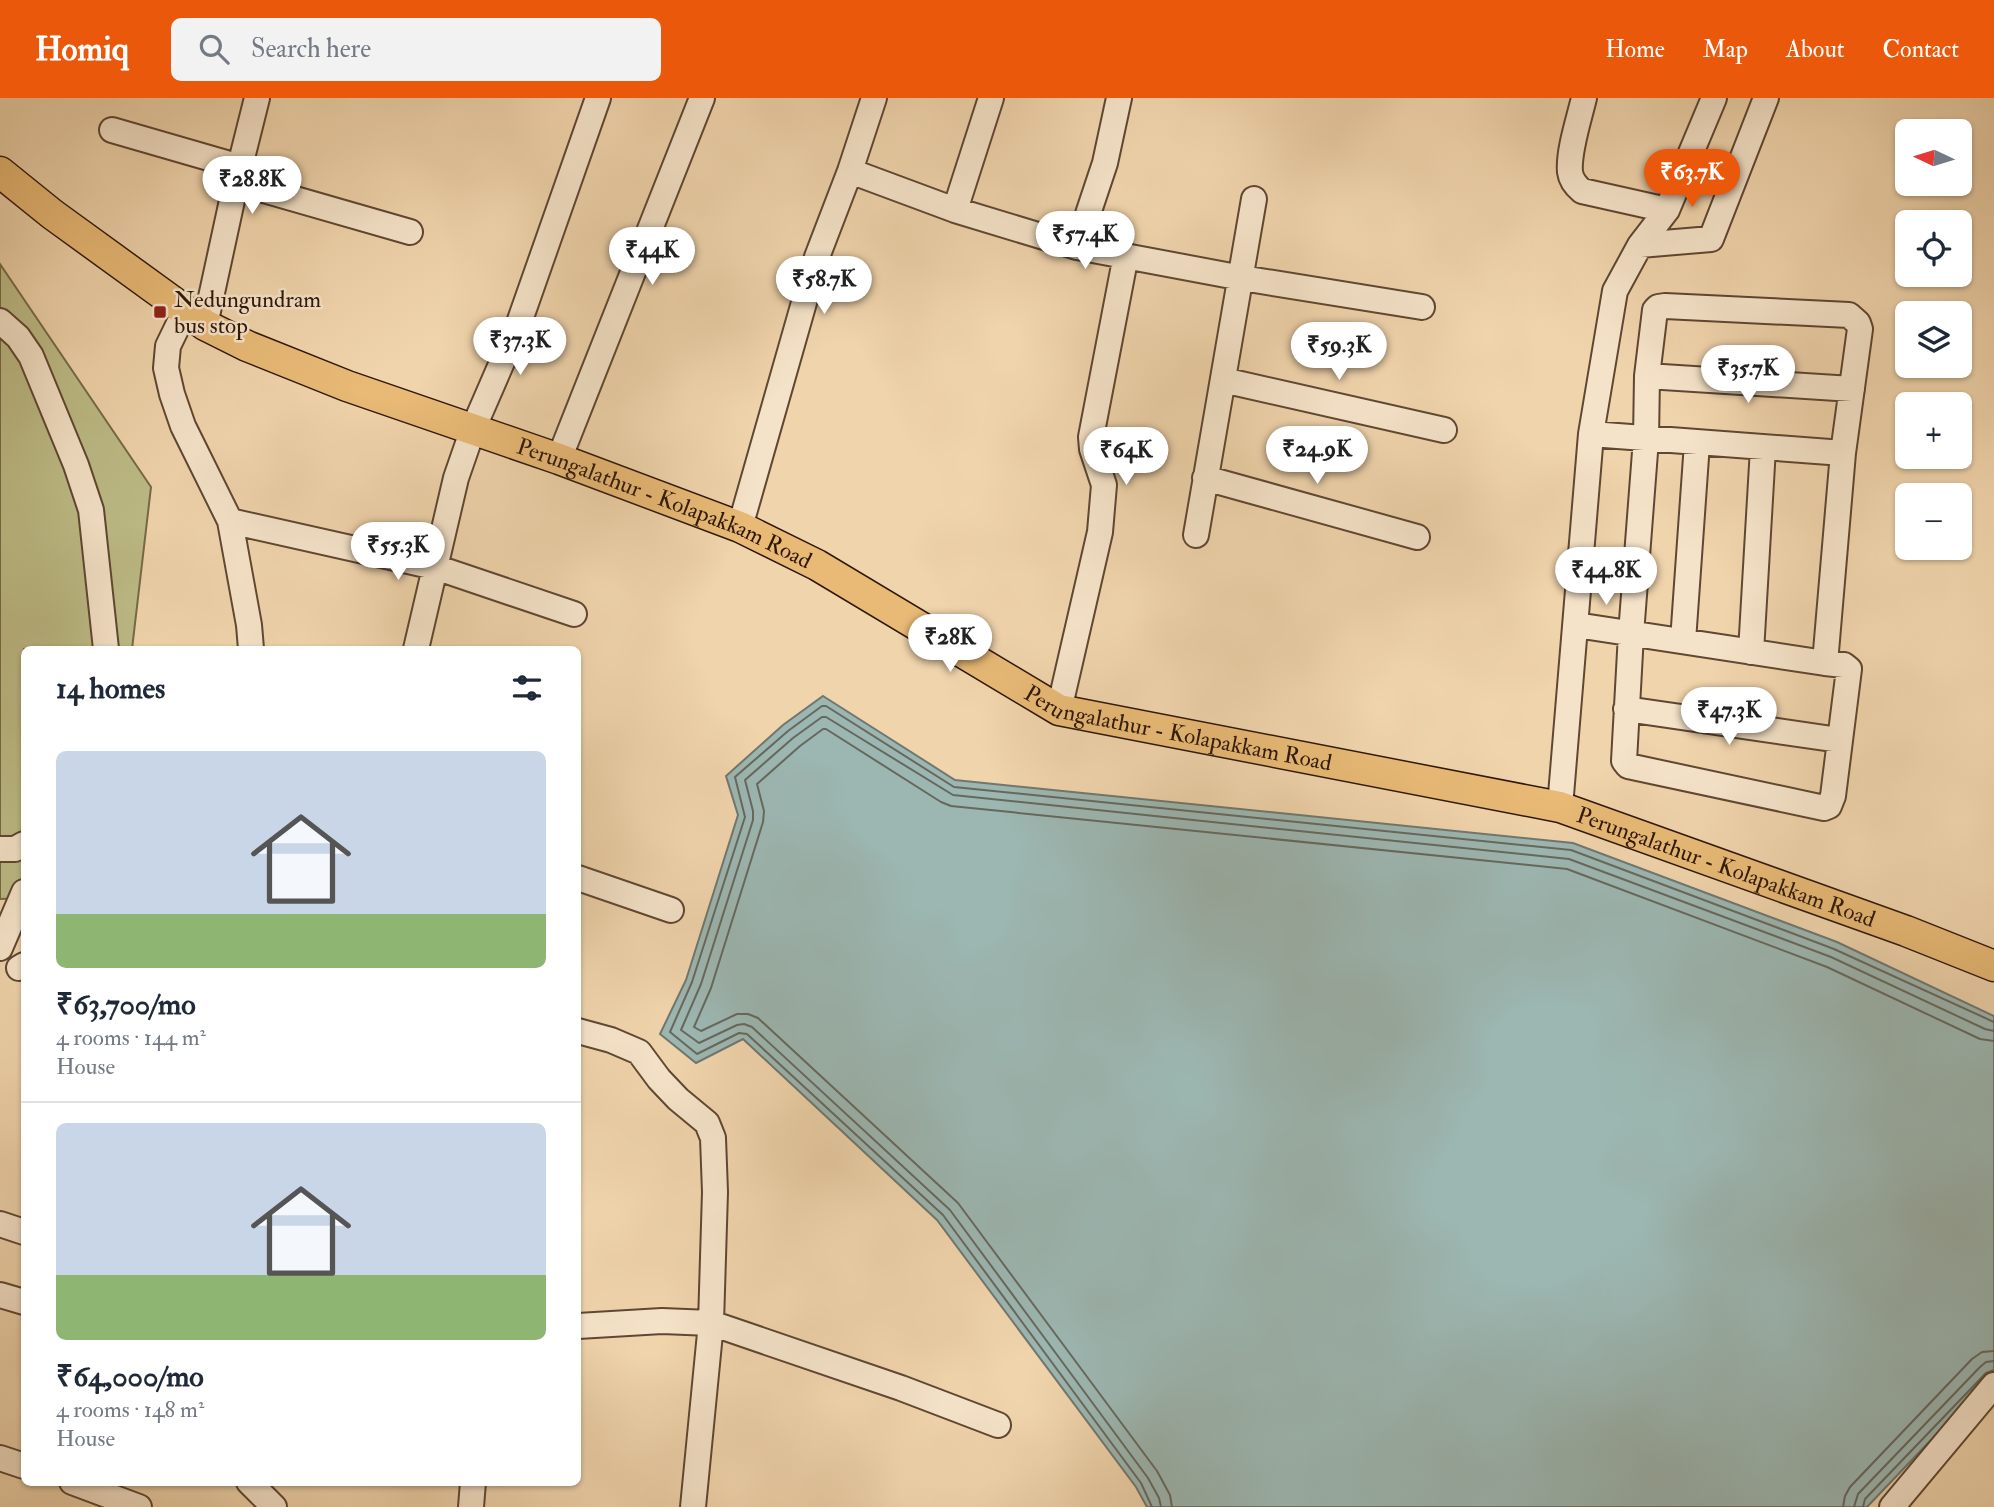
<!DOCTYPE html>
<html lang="en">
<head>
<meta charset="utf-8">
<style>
  body { margin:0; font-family:"IM FELL Double Pica",serif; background:#f2f2f3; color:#1f2937; height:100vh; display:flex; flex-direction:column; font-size:26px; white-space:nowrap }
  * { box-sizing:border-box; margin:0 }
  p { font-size:23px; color:#747a83 }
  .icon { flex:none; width:38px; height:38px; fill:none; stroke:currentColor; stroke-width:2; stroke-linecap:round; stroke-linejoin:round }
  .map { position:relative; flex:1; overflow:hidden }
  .details { position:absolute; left:21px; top:548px; width:560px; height:840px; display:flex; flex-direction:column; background:#fff; border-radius:10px; box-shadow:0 2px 5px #0004 }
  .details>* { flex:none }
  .needle { width:46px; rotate:274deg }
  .tools { position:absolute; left:1895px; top:21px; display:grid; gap:14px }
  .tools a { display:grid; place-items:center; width:77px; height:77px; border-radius:10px; background:#fff; box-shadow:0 2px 5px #0004; font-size:35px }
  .price { position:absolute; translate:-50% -60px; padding:0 16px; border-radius:24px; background:#fff; color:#222; font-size:23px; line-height:46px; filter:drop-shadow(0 2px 4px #0008) }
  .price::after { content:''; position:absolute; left:50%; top:42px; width:21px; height:16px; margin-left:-10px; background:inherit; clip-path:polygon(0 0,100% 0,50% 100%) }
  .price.active { background:#ea580c; color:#fff }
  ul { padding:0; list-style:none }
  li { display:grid; align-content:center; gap:14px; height:371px; padding:0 35px }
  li+li { border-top:2px solid #e0e1e3 }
  li span { display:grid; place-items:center; height:217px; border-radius:10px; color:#555 }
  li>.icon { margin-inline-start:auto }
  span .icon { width:126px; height:126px; fill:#fffc; stroke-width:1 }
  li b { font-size:30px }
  h2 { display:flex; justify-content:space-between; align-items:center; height:84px; padding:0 35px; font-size:30px }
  header { display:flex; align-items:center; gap:42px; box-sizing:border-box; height:98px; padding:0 35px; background:#ea580c; color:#fff }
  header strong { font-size:33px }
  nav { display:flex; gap:38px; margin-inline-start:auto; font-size:24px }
  .search { width:490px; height:63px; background:#f2f2f3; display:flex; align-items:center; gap:18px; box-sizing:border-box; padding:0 24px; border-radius:10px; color:#747a83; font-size:26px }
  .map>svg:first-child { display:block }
  .green { fill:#bdbc87; stroke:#766a48; stroke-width:2 }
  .water { fill:#9cb7b2; stroke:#70776f; stroke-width:2 }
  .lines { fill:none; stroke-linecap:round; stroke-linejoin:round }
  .shore { stroke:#66685e; stroke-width:2 }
  .minor-casing { stroke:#5f4732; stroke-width:28 }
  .major-casing { stroke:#2f180a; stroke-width:33 }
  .minor { stroke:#f5e3c9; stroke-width:24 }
  .major { stroke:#e8ba76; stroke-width:30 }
  .poi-dot { fill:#8f2418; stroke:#f5e3c9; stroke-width:2.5 }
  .labels { text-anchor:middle; stroke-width:5; stroke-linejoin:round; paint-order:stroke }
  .poi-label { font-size:23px; fill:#2f180a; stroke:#f5e3c9; text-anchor:start }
  .street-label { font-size:23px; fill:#2f180a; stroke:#f5e3c9 }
</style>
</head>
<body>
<header>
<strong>Homiq</strong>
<div class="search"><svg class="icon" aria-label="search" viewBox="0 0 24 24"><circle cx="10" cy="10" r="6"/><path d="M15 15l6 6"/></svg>Search here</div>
<nav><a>Home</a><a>Map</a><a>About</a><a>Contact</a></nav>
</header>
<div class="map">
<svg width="1994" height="1409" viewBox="0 0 1994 1409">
  <rect width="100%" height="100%" fill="#f0d4ac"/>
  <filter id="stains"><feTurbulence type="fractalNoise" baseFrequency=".00286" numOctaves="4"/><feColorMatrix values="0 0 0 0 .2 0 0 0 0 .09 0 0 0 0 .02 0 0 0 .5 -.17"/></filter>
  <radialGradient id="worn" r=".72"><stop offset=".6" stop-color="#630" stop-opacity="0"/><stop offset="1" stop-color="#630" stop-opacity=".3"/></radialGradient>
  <path class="green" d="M0 166 151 389 132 551H24V800L0 801Z"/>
  <path class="water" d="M823 598 955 682 1573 745 1837 844 1994 918V1276L1867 1409H1147L1136 1389 937 1122 743 941 696 965 660 936 686 882 738 717 726 678 783 627Z"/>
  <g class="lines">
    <path class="shore" d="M1152 1409 1141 1385 943 1117 747 936 739 935 697 956 670 934 692 884 745 719 735 679 788 633 822 608H826L954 689 1571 752 1834 851 1994 924
      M1161 1409 1159 1400 1148 1380 950 1112 752 929 744 926 737 927 699 945 681 932 701 886 753 722V713L745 682 793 640 822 619H826L953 697 1569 761 1831 859 1985 931 1994 933
      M1172 1409 1170 1397 1157 1373 958 1105 758 920 748 916H737L701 933 694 929 711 890 763 724 764 713 757 686 800 648 823 631H826L941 704 951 708 1567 771 1827 869 1980 941 1994 943
      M1843 1409 1845 1398 1850 1389 1972 1261 1982 1254 1994 1253
      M1854 1409 1858 1396 1980 1269 1986 1264 1994 1263
      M1863 1409 1865 1401 1986 1275 1994 1272"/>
    <defs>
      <path id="minor" d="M1584 0C1579 21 1568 54 1570 74 1571 82 1576 88 1582 93L1667 112
        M112 32 240 69
        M850 73 955 112 1077 149 1242 180 1422 209
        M236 84 410 134
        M955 112 991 0
        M1640 147 1711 141 1766 0
        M1077 149 1105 65 1119 0
        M186 211 168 248 166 270 172 296 183 328 230 423 249 527 251 551
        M0 223 18 239 31 258 76 367 91 412 106 551
        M205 227 236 84 257 0
        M1647 278 1852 291
        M1223 282 1444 332
        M559 361 702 0
        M1205 380 1417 439
        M230 423 435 469 574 516
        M740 429 817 159 850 73 874 0
        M1196 437 1254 101
        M1576 527 1825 565 1843 355 1591 336
        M1683 543 1697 345
        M416 551 456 380 473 331 519 225 598 0
        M1751 554 1763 350
        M1825 565 1844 567 1849 571 1833 698 1829 708 1824 710 1628 668 1624 663 1631 536 1646 341 1647 278 1655 212 1658 209 1665 208 1849 217 1858 225 1860 231 1843 355
        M1626 611 1839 642
        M1059 612 1100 434 1104 387 1092 351 1091 339 1126 157
        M1560 709 1591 336 1615 193 1640 147 1667 112 1714 0
        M0 751H15L24 746
        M578 780 671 812
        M0 850 24 794
        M19 870 24 867
        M578 933 611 942 639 954 659 981 678 1001 707 1025 713 1040 715 1094 711 1225 693 1409
        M0 1126 24 1134
        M0 1197 24 1204
        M578 1228 662 1223 711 1225 901 1290 998 1327
        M0 1360 24 1368
        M72 1384 139 1409
        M249 1384 274 1409
        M471 1409 473 1384
        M1892 1409 1994 1287"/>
      <g id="major">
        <path id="s1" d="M0 74 52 116 205 227 247 248 347 288 559 361 740 429 817 467 1059 612 1560 709 1906 833 1994 868"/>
      </g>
    </defs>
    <use href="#minor" class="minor-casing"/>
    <use href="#major" class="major-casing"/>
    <use href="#minor" class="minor"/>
    <use href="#major" class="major"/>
  </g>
  <rect class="poi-dot" x="153" y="207" width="14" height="14" rx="3.5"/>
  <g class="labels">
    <g class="poi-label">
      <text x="174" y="209">Nedungundram<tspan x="174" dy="26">bus stop</tspan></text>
    </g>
    <g class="street-label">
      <text dy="8" stroke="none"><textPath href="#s1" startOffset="749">Perungalathur - Kolapakkam Road</textPath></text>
      <text dy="8" stroke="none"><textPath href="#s1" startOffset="1316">Perungalathur - Kolapakkam Road</textPath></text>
      <text dy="8" stroke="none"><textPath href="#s1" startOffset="1883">Perungalathur - Kolapakkam Road</textPath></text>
    </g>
  </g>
  <rect width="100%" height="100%" filter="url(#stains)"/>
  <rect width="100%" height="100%" fill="url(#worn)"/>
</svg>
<div class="tools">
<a><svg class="needle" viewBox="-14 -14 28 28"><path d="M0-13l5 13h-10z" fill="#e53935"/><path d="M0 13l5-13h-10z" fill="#747a83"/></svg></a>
<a><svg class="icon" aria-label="locate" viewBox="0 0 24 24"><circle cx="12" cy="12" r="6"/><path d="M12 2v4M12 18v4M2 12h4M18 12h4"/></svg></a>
<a><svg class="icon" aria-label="layers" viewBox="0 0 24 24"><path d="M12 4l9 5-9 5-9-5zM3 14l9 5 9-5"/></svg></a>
<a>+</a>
<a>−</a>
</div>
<b class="price active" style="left:1692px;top:111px">₹63.7K</b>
<b class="price" style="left:252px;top:118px">₹28.8K</b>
<b class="price" style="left:1085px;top:173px">₹57.4K</b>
<b class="price" style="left:652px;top:189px">₹44K</b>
<b class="price" style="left:824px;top:218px">₹58.7K</b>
<b class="price" style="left:520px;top:279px">₹37.3K</b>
<b class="price" style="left:1339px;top:284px">₹59.3K</b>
<b class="price" style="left:1748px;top:307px">₹35.7K</b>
<b class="price" style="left:1317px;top:388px">₹24.9K</b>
<b class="price" style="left:1126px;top:389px">₹64K</b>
<b class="price" style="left:398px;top:484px">₹55.3K</b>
<b class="price" style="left:1606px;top:509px">₹44.8K</b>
<b class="price" style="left:950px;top:576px">₹28K</b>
<b class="price" style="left:1729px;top:649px">₹47.3K</b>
<section class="details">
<h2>14 homes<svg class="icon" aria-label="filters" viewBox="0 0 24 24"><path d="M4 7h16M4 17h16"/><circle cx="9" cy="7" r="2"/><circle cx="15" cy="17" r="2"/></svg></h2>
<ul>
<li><span style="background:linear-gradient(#c9d6e8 75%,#8fb573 0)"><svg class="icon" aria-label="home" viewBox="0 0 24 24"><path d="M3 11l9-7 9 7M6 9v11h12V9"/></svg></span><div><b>₹63,700/mo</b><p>4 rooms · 144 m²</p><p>House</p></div></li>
<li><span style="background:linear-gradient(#c9d6e8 70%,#8fb573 0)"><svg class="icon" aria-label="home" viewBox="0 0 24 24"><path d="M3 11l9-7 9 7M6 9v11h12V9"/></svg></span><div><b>₹64,000/mo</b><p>4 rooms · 148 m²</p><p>House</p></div></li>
</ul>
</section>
</div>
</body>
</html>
